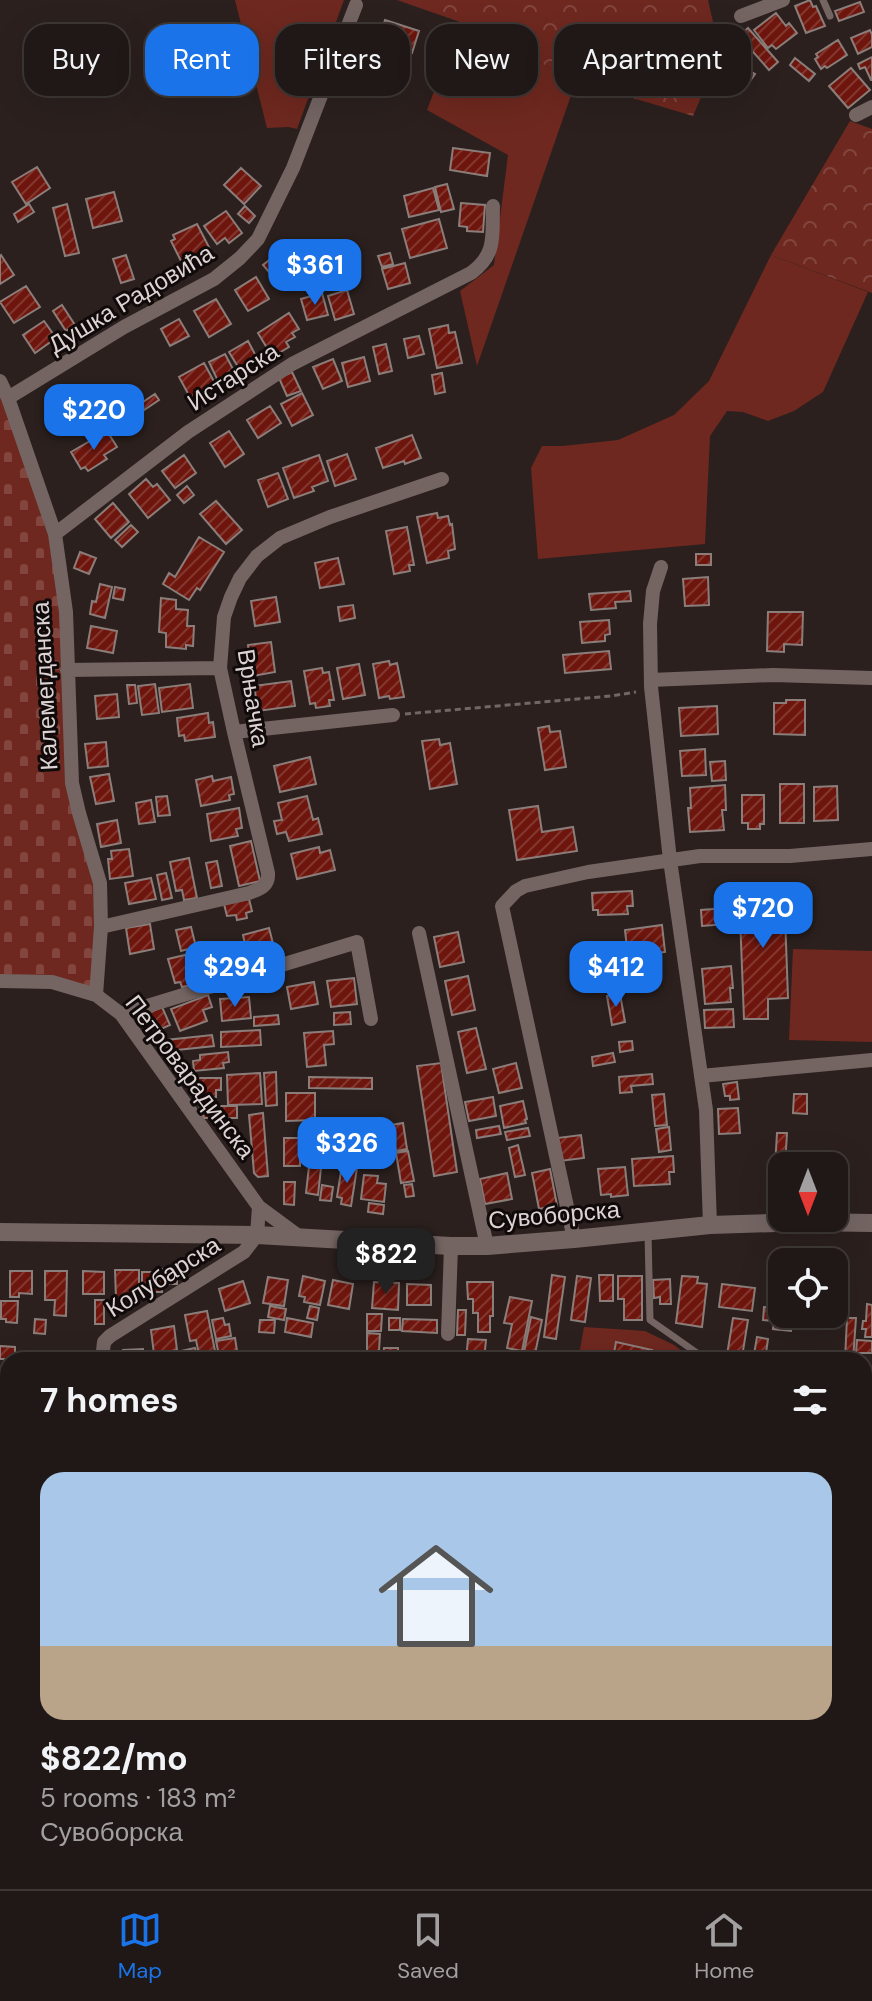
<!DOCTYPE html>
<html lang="en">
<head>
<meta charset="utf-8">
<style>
  body { margin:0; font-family:"DM Sans",sans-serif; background:#2d2523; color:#f1f3f6; height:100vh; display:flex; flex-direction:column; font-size:30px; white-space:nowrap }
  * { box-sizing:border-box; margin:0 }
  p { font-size:26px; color:#a2a0a1 }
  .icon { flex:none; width:44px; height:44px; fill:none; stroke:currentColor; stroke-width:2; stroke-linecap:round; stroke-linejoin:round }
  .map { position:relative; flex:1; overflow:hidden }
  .sheet { position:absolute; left:0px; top:1352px; width:872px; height:538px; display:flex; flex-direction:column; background:#201816; border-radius:24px 24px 0 0; box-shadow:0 8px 32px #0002,0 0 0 2px #3d3735 }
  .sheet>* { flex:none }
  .hud { position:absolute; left:24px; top:24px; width:824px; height:72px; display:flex; gap:16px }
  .needle { width:52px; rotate:180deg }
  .fabs { position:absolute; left:768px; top:1152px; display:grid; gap:16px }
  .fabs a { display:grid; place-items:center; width:80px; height:80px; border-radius:16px; background:#201816; box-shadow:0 8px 32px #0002,0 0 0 2px #3d3735; font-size:40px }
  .price { position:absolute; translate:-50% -68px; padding:0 18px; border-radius:16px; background:#1a73e8; color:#fff; font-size:26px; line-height:52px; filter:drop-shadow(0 2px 4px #0008) }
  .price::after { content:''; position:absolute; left:50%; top:48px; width:24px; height:18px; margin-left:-12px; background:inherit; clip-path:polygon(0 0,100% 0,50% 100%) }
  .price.current { background:#222; color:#fff }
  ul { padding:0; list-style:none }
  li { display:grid; align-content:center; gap:16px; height:424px; padding:0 40px }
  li+li { border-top:2px solid #3d3735 }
  li span { display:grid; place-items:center; height:248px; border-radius:24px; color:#555 }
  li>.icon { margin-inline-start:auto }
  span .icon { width:144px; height:144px; fill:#fffc; stroke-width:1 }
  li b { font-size:34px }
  h2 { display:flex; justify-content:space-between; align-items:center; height:96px; padding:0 40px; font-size:34px }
  .tag { padding:0 28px; border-radius:24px; background:#201816; box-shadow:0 8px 32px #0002,0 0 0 2px #3d3735; font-size:28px; line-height:72px }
  .tag.current { background:#1a73e8; color:#fff }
  .menu { display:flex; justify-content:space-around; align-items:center; height:112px; border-top:2px solid #3d3735; background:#201816; font-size:22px; color:#a2a0a1 }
  .menu a { display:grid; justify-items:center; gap:4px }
  .menu .current { color:#1a73e8 }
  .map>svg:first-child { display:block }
  .green { fill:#6e281f }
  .forest { fill:url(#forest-crowns) }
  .cemetery { fill:url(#cemetery-stones) }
  .building { fill:url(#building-hatch); stroke:#8b7d7a; stroke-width:2 }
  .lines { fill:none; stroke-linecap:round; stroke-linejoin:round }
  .path { stroke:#716765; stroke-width:3; stroke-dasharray:6 4; stroke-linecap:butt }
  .service { stroke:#746563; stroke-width:7 }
  .minor { stroke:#746563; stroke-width:14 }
  .secondary { stroke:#746563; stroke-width:18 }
  .labels { text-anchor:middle; stroke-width:6; stroke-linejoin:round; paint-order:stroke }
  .street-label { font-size:24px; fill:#dcd3d2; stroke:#100b0a }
</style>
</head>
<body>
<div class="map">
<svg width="872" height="1889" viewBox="0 0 872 1889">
  <defs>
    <pattern id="forest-crowns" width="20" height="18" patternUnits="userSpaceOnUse" patternTransform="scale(2)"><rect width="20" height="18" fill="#6e281f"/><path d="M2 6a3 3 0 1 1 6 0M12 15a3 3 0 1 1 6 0" fill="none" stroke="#82463f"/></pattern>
    <pattern id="cemetery-stones" width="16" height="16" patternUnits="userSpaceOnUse" patternTransform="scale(2)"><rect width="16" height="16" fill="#6e281f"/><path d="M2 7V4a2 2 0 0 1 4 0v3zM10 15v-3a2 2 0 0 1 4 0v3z" fill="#82463f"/></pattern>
    <pattern id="building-hatch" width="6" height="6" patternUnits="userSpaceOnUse" patternTransform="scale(2)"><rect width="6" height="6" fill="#6e160d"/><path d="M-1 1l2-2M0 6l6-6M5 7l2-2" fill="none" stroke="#82372f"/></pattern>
  </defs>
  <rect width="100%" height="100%" fill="#2b201e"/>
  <path class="green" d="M235 0H344L297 129 289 127 267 128Z
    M460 22 576 81 477 366 460 291 494 265 508 155 427 110Z
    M771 255 868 292 823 392 794 411 768 421 743 412 727 411 710 436 705 544 538 559 531 468 542 446H563L618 440 674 415 709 381Z
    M793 949 872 951V1042L789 1040Z
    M584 1327 645 1331 674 1345 694 1360H578Z"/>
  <path class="forest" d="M397 0H708L720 53 693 116 576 81 460 22Z
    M850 121 872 129V293L771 255Z"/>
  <path class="cemetery" d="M0 381 55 534 72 783 97 869 96 995 0 981Z"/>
  <path class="building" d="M810 0 813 7 816 6 825 26 806 33 795 6Z
    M860 2 864 12 839 21 835 11Z
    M776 13 786 26 789 23 797 33 776 49 772 45 768 48 754 30Z
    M385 20 419 31 412 53 378 42Z
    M748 28 778 62 769 70 739 36Z
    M870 30 872 35V47L858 54 851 38Z
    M838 40 847 55 827 68 825 66 821 69 815 59 818 57 816 54Z
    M733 47 739 50 736 55 748 63 745 68 755 74 750 81 722 64Z
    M872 57V80H871L865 67 860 69 858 64Z
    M376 58 400 67 389 95 361 84 368 65 373 67Z
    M795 58 815 74 809 81 790 65Z
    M851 68 870 90 848 108 829 86Z
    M453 148 490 153 487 176 450 170Z
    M37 167 50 188 26 204 12 182Z
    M241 168 261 186 244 204 224 185Z
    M447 184 454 209 441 212 435 187Z
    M433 188 439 210 409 217 404 196Z
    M114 192 122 221 93 228 86 199Z
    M461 203 485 205 483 232 467 231V227L459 226Z
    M29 204 34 212 18 222 14 214Z
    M67 204 79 253 65 256 53 208Z
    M245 206 255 216 249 223 238 214Z
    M226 211 242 233 229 243 225 238 217 244 204 226Z
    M439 219 447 248 410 258 402 229Z
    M197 224 212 253 184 267 171 241 175 239 173 235Z
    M286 247 302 267 280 285 263 265Z
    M390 253 393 264 382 267 378 256Z
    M1 255 14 275 0 284V256Z
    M126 255 134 279 121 283 113 259Z
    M405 263 410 283 388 289 382 269Z
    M256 277 269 299 248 311 235 290Z
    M344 277 347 284 334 290 331 283Z
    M26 286 40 307 14 323 0 302Z
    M347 290 354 314 335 320 328 296Z
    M322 293 328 315 307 320 301 299Z
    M216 299 231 324 209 337 194 311Z
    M62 305 75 325 66 331 53 311Z
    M289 313 299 329 292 333 295 337 286 342 289 347 277 354 275 350 270 353 258 333Z
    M179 319 189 336 170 346 161 329Z
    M44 321 56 338 35 353 23 335Z
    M448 325 449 333 455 332 462 363 437 368 429 329Z
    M419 336 424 354 408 358 404 339Z
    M248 341 258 360 240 370 229 352Z
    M386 344 392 371 379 374 373 347Z
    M225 354 235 373 218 381 209 362Z
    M364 357 370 381 348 387 342 363Z
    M333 359 342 381 323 389 313 367Z
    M204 363 217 387 192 401 179 377Z
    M292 372 301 391 287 396 279 378Z
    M442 373 445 392 435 394 432 375Z
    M302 393 313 415 292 426 281 404Z
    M155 394 159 400 144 410 140 404Z
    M270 406 281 423 258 438 247 420Z
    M131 407 141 422 123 433 113 418Z
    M107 431 117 447 104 455 107 459 88 471 85 467 81 469 71 452Z
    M229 431 244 454 225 467 210 443Z
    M412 435 421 458 405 464 404 461 383 468 376 448Z
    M347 454 356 479 335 486 327 461Z
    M184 455 196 473 175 488 162 471Z
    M319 455 328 481 312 487 314 491 294 498 283 468Z
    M278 473 288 499 268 507 258 480Z
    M146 479 153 487 157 484 170 500 148 518 129 494Z
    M187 486 194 495 184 503 177 495Z
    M216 501 242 530 226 544 200 514Z
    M113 503 129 522 111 538 95 519Z
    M437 513 438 518 448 516 450 525 452 524 455 549 448 551 449 558 427 563 417 517Z
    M131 525 138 532 122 547 115 540Z
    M407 527 414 565H409L410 571 394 574 386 531Z
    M199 537 224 552 200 590 197 588 189 600 163 584 169 573 175 577Z
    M80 552 96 558 89 574 74 568Z
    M696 554H711V565H696Z
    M338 558 344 584 320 588 315 563Z
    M708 577 709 605 685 606 683 579Z
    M100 584 112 587 105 618 90 614 92 601 96 602Z
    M115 587 125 589 123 600 113 598Z
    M630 591 631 601 615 602 616 608 591 610 589 594Z
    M276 597 280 622 255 626 251 601Z
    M161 598 176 600V609L188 610 187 626H194L193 646 186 645V649L166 647V633L159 632Z
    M353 605 355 618 340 621 338 607Z
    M768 612H803L802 645 784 644V652L767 651Z
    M609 620 610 634 605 635V641L582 643 580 622Z
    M91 626 117 631 113 653 87 648Z
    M271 642 275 672 252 676 248 645Z
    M609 651 611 669 565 673 563 655Z
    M389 661 390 665 397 663 404 697 390 699 389 696 379 698 373 664Z
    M359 664 365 695 343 699 337 668Z
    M322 668 323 673 329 672 334 700H329L330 706 316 708 315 703 310 704 304 671Z
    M291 681 295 706 258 711 254 686Z
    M155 684 159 713 142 715 138 686Z
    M190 684 193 708 162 712 159 688Z
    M127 685H135L137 703 129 704Z
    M117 694 119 717 97 719 95 696Z
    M786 700H805V735L774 734V703H786Z
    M717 706 718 734 681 736 679 708Z
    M208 713 209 723 213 722 215 737 185 741 184 735 179 736 177 718Z
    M549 726 550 732 560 731 566 767 545 770 538 728Z
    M439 739 440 745 450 743 457 784 430 789 422 741Z
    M106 742 108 766 88 768 85 744Z
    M705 749 706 775 682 776 680 751Z
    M310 757 316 784 280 792 274 766Z
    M725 761 726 780 712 781 710 762Z
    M109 774 114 801 96 804 90 777Z
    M212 776 213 781 231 777 234 794 229 795 230 800 201 806 196 780Z
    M780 784H804V823H780Z
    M725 785 726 810H722L724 830 690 832 688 808H691L690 788Z
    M837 786 838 820 814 821V787Z
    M742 795H764V824H760V829H748V823H742Z
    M167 796 170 815 158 816 156 797Z
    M307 796 313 820 318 818 322 834 289 841 286 832 277 834 274 821 282 820 278 803Z
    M151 800 155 822 139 824 136 803Z
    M538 806 542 832 573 827 577 851 517 860 509 810Z
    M239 808 242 828 236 829 238 836 211 841 207 814Z
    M117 820 121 843 101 847 97 824Z
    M251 841 260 881 239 886 230 846Z
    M319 847 320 853 330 850 335 870 297 879 291 854Z
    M129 849 133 876 110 879 108 859H112L111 851Z
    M189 858 197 898 184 900 182 890 176 891 170 862Z
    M217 861 222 886 211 888 206 863Z
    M166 873 172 898 162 900 157 875Z
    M151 878 156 899 129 904 125 883Z
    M784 888 788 998 768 999V1019H744L739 890Z
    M632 891 633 906H627L628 914 598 915V910H593L592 893Z
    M249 899 252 911 246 913 247 918 237 920 236 915 227 916 224 904Z
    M726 908 727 924 702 926 701 910Z
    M150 924 154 949 130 954 126 928Z
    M662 925 665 952 628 957 625 930Z
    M191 927 196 947 181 951 176 930Z
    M269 928 276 955 249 962 243 935Z
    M458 932 464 962 440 967 434 937Z
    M226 944 230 955 209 961 206 950Z
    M189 954 196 984 182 987 180 982 175 983 168 959Z
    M731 966 733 988H730L731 1002 705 1004 702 969Z
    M468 976 475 1010 452 1015 445 981Z
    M354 978 357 1004 331 1007 327 981Z
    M314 982 318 1004 291 1009 287 987Z
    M620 994 625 1022 612 1025 607 996Z
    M208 995 212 1007 203 1010 207 1021 180 1031 171 1009Z
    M249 997 251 1018 222 1021 220 999Z
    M162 1007 170 1025 154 1032 146 1014Z
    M733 1009 734 1027 705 1028 704 1010Z
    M350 1012 351 1024 334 1025V1013Z
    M278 1015 279 1024 254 1026V1017Z
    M476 1028 486 1069 467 1073 458 1032Z
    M260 1030 261 1045 221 1047V1032Z
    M333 1031 334 1044 324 1045 326 1065 307 1067 304 1033Z
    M212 1035 214 1046 168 1051 166 1040Z
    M632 1041 633 1050 620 1052 619 1042Z
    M228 1052 229 1062 223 1063 224 1068 194 1071 193 1061 200 1060V1055Z
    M613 1053 615 1062 593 1066 592 1057Z
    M441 1063 457 1172 434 1176 417 1066Z
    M516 1063 522 1088 499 1093 493 1069Z
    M276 1072 277 1105 266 1106 264 1073Z
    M260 1073 262 1104 228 1105 227 1075Z
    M652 1074 653 1084 631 1086 632 1092 620 1093 619 1077Z
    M309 1077 372 1078V1089L309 1088Z
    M193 1078H221V1090H216V1097H200V1092H193Z
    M737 1082 739 1099 730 1100V1096H725L723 1084Z
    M286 1093H315V1120L286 1121Z
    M664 1094 667 1125 655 1126 652 1095Z
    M794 1094H807V1114L793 1113Z
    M493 1097 496 1116 469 1121 465 1102Z
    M523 1101 527 1119 525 1120 526 1123 504 1128 500 1106Z
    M199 1106H237V1118H204Z
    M738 1108 740 1133 719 1134 718 1109Z
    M263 1113 268 1176 258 1177 254 1173 249 1115Z
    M403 1123 407 1149 396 1151 391 1125Z
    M499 1126 501 1134 477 1138 476 1130Z
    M669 1127 671 1150 659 1152 656 1129Z
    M528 1128 530 1136 507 1140 505 1132Z
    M777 1133H787L785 1166 782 1167H775Z
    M581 1135 584 1158 560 1161 557 1138Z
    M284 1138H300V1166H284Z
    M366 1143 376 1145 372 1166 363 1165Z
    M518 1145 525 1175 515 1177 509 1148Z
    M311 1149 323 1150 318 1195 306 1193Z
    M408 1151 414 1181 401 1183 396 1153Z
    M673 1156 674 1172H669L670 1184 634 1186 632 1159Z
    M342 1165 357 1168 351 1206 341 1204 342 1198 337 1197Z
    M625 1167 628 1195 611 1197V1194L601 1195 598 1169Z
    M550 1169 557 1205 539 1209 532 1173Z
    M507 1173 512 1199 485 1204 480 1179Z
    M364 1175 378 1176 377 1183 386 1184 384 1202 361 1199Z
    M284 1182H295L294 1205 284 1204Z
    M412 1184 414 1196 406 1197 404 1185Z
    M322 1185 333 1187 331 1201 320 1200Z
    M369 1203 384 1205 383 1214 368 1212Z
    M161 1269H177V1284H162V1292H142V1272H161Z
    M115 1270H139V1298H116Z
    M10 1271H32V1294L19 1293V1297H10Z
    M45 1271H67L66 1316 54 1315 55 1300H45Z
    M83 1271 104 1272V1294H83Z
    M552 1275 565 1277 556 1339 544 1337Z
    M599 1275H613V1301H600Z
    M303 1276 325 1281 320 1305 304 1302 305 1297 299 1296Z
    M577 1276 591 1278 585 1322 571 1320Z
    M618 1276H642V1320H624V1299H618Z
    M682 1276 698 1277 697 1283 707 1284 702 1327 676 1323Z
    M268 1277 288 1280 284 1306 263 1303Z
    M670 1279 671 1304H660V1297L654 1298 653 1280Z
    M333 1280 353 1284 349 1309 328 1305Z
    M243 1281 250 1303 225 1311 219 1289Z
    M374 1282 399 1283 398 1310 372 1308Z
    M467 1282H493V1316H490V1332H478V1313H473V1299H468Z
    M407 1284 431 1285V1305H407Z
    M722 1284 755 1288 752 1311 719 1307Z
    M510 1297 532 1301 522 1351 507 1348 512 1324 504 1323Z
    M95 1300H104V1324H95Z
    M1 1301H18L17 1323 6 1322V1319H1Z
    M834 1302 838 1303 836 1327 814 1326 815 1314H834Z
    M867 1304 872 1305V1337H865L866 1329H862L863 1321H866Z
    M270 1306 286 1309 284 1320 268 1317Z
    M310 1306 319 1308 317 1320 307 1318Z
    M764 1307 782 1309V1314H793L791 1331 773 1329 774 1321 763 1320Z
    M458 1310H466L465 1335H457Z
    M207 1311 216 1356 200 1359 196 1340 190 1341 185 1315Z
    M367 1314H382L381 1331H367Z
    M531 1317 542 1320 535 1354 524 1352Z
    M223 1318 225 1325 229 1324 231 1336 216 1339 212 1320Z
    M287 1318 313 1323 311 1337 285 1332Z
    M389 1318H400V1330H389Z
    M733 1318 748 1320 742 1357 727 1355Z
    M847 1318H856L853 1360H845Z
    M35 1319 46 1320 45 1334 34 1333Z
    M403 1319 437 1320V1333L402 1331Z
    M260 1320H275L274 1333 259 1332Z
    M174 1326 177 1350 154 1354 151 1330Z
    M367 1333 380 1334 379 1351H367Z
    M757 1337 768 1339 765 1360H753Z
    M235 1338 237 1351 219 1355 216 1341Z
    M468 1339 486 1340 484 1360H466Z
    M857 1340 872 1341V1353H856Z
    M616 1342 652 1350 650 1360 614 1353Z
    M0 1346 15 1347V1359H0Z
    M195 1348 198 1360H183L181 1351Z
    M384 1348H398V1356H407V1360H383Z
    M143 1349V1360H123V1350Z
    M819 1354H835V1360H809L818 1359Z
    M864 1522H872V1718H864Z
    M54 1882H73L87 1885V1889H55Z"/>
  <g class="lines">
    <path class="path" d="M405 714 611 696 636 692"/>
    <path class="service" d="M823 0 830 16
      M648 1234 650 1320 707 1360
      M864 1505 872 1506
      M864 1820H872
      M656 1889 657 1882"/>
    <path class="minor" d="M741 16 783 0
      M856 115 872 107
      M0 381 8 398 55 534 66 612 72 783 79 813 100 883 101 927 96 995
      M8 398 124 327 214 279 240 258 258 239 293 168 356 5
      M55 534 188 432 292 364 471 273C497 254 492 236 493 206
      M661 567 653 591 650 624 651 687 670 860 706 1110 710 1225
      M67 670 220 668
      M651 680 773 675 872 678
      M234 732 393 715
      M101 927 249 893C260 889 269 886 268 873L234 732 220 668 224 617 231 597 240 578 257 556 280 538 330 517 442 479
      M419 933 487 1246
      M0 981 52 982 96 995 121 1014 259 1207 257 1235 244 1252 110 1336 104 1342 102 1360
      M121 1014 357 942 371 1019
      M701 1076 872 1060
      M259 1207 301 1238
      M574 1239 502 906 516 891 525 886 588 872 700 856H790L872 849
      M448 1334 451 1246
      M100 1882 101 1889
      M334 1889 337 1882"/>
    <path class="secondary" d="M0 1232 257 1235 451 1246H487L574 1239 710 1225 806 1222 872 1223"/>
  </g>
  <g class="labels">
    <g class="street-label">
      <text transform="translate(131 299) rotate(-31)" y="8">Душка Радовића</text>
      <text transform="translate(233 377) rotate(-33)" y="8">Истарска</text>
      <text transform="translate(45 686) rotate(-93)" y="8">Калемегданска</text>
      <text transform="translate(253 698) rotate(81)" y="8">Врњачка</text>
      <text transform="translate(190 1077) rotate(53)" y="8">Петроварадинска</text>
      <text transform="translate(554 1215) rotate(-5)" y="8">Сувоборска</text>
      <text transform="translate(163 1277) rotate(-32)" y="8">Колубарска</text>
    </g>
  </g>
</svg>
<div class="fabs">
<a><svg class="needle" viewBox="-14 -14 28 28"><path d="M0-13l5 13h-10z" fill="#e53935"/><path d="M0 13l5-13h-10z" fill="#a2a0a1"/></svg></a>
<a><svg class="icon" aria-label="locate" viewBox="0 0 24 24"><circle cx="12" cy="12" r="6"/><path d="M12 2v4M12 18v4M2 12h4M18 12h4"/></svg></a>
</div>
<b class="price" style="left:315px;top:307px">$361</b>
<b class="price" style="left:94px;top:452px">$220</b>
<b class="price" style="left:763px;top:950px">$720</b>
<b class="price" style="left:235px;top:1009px">$294</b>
<b class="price" style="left:616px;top:1009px">$412</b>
<b class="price" style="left:347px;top:1185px">$326</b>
<b class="price current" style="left:386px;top:1296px">$822</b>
<div class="hud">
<a class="tag">Buy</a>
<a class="tag current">Rent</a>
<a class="tag">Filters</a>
<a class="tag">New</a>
<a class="tag">Apartment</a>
</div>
<section class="sheet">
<h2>7 homes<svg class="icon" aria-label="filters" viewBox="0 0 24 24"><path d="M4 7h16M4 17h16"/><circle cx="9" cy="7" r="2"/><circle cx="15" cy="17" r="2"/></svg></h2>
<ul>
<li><span style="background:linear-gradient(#a9c7e8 70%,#b9a48a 0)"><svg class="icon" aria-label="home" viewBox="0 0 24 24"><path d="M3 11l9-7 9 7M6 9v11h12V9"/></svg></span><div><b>$822/mo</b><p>5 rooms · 183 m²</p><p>Сувоборска</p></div></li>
</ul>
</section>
</div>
<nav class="menu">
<a class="current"><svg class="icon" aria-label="map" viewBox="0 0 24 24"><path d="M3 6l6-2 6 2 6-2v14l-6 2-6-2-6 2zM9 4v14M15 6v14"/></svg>Map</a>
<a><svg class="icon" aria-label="saved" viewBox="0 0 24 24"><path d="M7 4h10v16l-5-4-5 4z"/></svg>Saved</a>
<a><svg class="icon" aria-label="home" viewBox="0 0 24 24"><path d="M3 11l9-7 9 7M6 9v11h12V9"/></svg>Home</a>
</nav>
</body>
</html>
